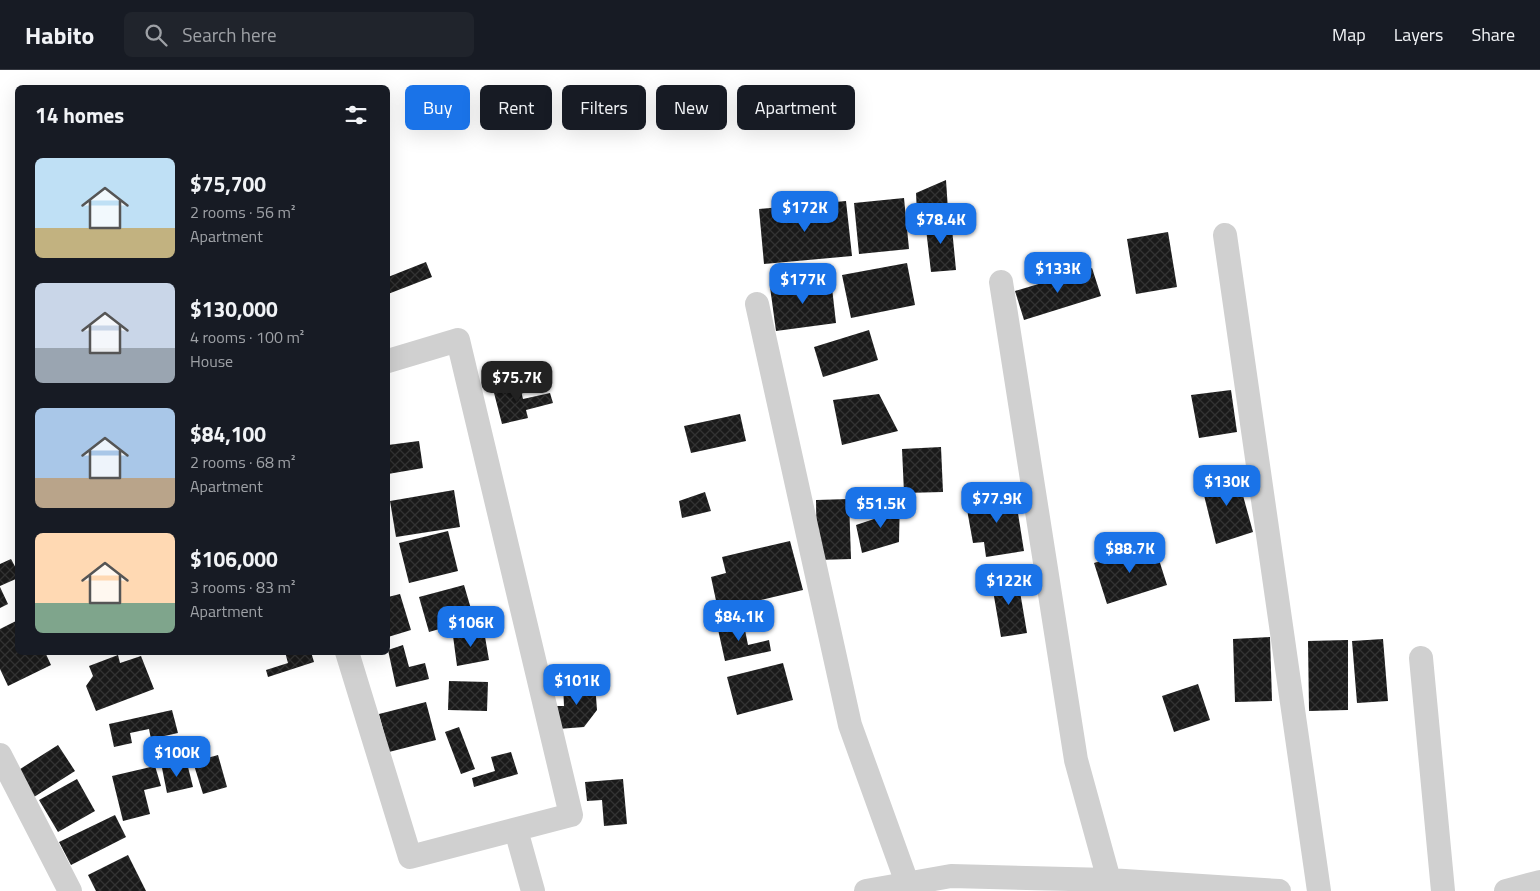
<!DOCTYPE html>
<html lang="en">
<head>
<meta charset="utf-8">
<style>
  body { margin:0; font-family:"Titillium Web",sans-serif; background:#20242c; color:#f1f3f6; height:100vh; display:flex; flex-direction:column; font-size:19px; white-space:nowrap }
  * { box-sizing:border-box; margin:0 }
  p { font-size:16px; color:#9ea1a6 }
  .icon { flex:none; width:28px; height:28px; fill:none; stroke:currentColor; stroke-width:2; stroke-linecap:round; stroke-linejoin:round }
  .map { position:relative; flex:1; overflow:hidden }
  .panel { position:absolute; left:15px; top:15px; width:375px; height:570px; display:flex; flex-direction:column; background:#171b24; border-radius:8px; box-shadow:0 5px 20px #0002 }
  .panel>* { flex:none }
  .hud { position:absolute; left:405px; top:15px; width:475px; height:45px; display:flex; gap:10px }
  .price { position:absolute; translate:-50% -42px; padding:0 11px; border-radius:10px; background:#1a73e8; color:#fff; font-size:16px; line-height:32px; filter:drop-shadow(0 1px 2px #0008) }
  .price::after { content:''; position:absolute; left:50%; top:30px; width:15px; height:11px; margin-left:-8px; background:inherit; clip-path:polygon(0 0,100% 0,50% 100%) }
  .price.on { background:#222; color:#fff }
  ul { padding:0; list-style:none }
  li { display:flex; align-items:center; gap:15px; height:125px; padding:0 20px }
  li span { display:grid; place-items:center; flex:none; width:140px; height:100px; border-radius:8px; color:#555 }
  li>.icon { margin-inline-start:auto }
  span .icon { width:60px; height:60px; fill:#fffc; stroke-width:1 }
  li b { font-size:21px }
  h2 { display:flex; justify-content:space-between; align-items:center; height:60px; padding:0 20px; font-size:21px }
  .tag { padding:0 18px; border-radius:8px; background:#171b24; box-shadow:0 5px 20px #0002; font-size:18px; line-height:45px }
  .tag.on { background:#1a73e8; color:#fff }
  header { display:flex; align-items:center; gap:30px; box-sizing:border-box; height:70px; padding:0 25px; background:#171b24; border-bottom:1px solid #363941 }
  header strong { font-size:24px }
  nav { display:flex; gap:28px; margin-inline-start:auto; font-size:18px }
  .search { width:350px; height:45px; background:#20242c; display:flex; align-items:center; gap:12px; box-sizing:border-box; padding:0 18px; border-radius:8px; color:#9ea1a6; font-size:19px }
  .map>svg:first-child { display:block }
  .building { fill:url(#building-cross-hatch) }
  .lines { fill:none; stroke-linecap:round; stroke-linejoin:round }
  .minor { stroke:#d0d0d0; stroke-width:24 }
</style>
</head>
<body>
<header>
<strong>Habito</strong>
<div class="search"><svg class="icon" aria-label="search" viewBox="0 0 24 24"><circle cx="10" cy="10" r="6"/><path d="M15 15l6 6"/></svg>Search here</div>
<nav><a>Map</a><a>Layers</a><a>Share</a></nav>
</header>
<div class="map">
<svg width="1540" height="821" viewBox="0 0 1540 821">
  <defs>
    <pattern id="building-cross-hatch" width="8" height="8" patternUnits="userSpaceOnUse" patternTransform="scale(1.25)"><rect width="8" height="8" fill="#1a1a1a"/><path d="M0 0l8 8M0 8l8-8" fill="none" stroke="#333"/></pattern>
  </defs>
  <rect width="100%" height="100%" fill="#fff"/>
  <path class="building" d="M946 110 948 140 917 143 916 123Z
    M904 128 909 179 859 184 854 133Z
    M846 131 852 186 764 194 759 139Z
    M951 148 956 200 931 202 925 150Z
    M1168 162 1177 217 1136 224 1127 169Z
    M426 192 432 207 388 224V207Z
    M907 193 915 235 851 248 842 205Z
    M1092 198 1101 226 1024 250 1015 221Z
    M831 209 836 253 776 261 770 217Z
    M869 260 878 290 823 307 814 277Z
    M519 313 523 329 550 323 553 333 526 340 528 348 502 354 493 319Z
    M1231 320 1237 362 1199 368 1191 325Z
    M879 324 898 361 842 375 833 330Z
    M740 344 746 371 691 383 684 356Z
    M419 371 423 398 388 404V375Z
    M941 377 943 422 904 423 902 379Z
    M1236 400 1253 462 1216 474 1201 413Z
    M1013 412 1024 481 986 487 984 472 973 473 966 434 1003 429 1001 414Z
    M454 420 460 457 396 467 390 431Z
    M705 422 711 441 682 448 679 431Z
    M900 427 899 472 862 483 856 455 886 445 887 431Z
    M849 429 851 489 817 490 816 430Z
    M448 461 458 501 409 513 399 473Z
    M790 471 803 520 718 540 711 507 726 503 722 487Z
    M1154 474 1167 515 1107 534 1094 493Z
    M11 489 18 502V508L0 516V494Z
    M1017 504 1027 563 1001 567 991 509Z
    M464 515 474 549 429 562 419 527Z
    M0 517 8 534 0 538Z
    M400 524 411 560 388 567V527Z
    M18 550V582H45L51 595 8 616 0 599V559Z
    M743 550 748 575 769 570 771 581 725 591 717 555Z
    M484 561 489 590 457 596 453 566Z
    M1270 567 1272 631 1235 632 1233 569Z
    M1383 569 1388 631 1357 633 1352 571Z
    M1348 570V640L1309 641 1308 571Z
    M403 575 409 597 425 593 429 609 396 617 388 580Z
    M285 582H311L314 592 268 607 266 600 288 593Z
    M118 585 120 593 141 586 154 619 96 641 86 616 93 606 89 596Z
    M783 593 793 630 737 645 727 607Z
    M449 611 488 612 487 641 448 640Z
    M595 613 597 640 584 657 558 659 556 636H564L563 615Z
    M1198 614 1210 650 1174 662 1162 626Z
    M426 632 436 670 389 682 379 644Z
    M172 640 178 663 151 669 149 659 130 663 132 673 114 677 109 654Z
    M459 657 475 699 461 704 445 662Z
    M58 675 75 701 34 727 17 701Z
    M511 682 518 704 474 717 472 708 495 701 491 687Z
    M218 685 227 717 203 724 193 692Z
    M187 693 193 717 167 723 162 698Z
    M155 696 161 716 144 720 150 744 123 751 112 706Z
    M77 709 95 741 58 762 39 730Z
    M623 709 627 754 604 756 602 730 587 731 585 712Z
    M115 745 126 767 71 795 59 772Z
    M128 785 146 821H96L88 805Z"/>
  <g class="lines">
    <path class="minor" d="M1225 165 1319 821
      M1001 212 1076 690 1109 810
      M757 234 850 655 910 821
      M347 582 410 787 571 745 458 270 388 291
      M1421 588 1443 821
      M0 685 70 821
      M516 760 533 821
      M866 821 951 806 1109 810 1279 821
      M1506 821 1540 812"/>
  </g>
</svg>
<b class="price" style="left:805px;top:163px">$172K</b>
<b class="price" style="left:941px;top:175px">$78.4K</b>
<b class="price" style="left:1058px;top:224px">$133K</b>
<b class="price" style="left:803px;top:235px">$177K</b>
<b class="price on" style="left:517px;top:333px">$75.7K</b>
<b class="price" style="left:1227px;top:437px">$130K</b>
<b class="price" style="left:997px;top:454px">$77.9K</b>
<b class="price" style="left:881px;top:459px">$51.5K</b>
<b class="price" style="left:1130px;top:504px">$88.7K</b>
<b class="price" style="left:1009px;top:536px">$122K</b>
<b class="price" style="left:739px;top:572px">$84.1K</b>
<b class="price" style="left:471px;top:578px">$106K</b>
<b class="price" style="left:577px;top:636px">$101K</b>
<b class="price" style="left:177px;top:708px">$100K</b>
<div class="hud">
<a class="tag on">Buy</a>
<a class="tag">Rent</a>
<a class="tag">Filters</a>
<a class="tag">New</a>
<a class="tag">Apartment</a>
</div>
<section class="panel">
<h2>14 homes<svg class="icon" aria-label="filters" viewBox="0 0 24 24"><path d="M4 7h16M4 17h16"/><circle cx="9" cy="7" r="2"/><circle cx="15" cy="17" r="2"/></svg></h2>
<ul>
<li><span style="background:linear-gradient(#bfe0f5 70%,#c2b280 0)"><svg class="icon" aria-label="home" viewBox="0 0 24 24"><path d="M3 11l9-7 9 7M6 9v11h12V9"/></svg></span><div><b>$75,700</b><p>2 rooms · 56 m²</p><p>Apartment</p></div></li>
<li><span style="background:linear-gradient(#c9d6e8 65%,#9aa5b1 0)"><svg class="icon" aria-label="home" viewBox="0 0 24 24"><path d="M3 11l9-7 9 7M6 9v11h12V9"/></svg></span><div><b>$130,000</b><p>4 rooms · 100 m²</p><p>House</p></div></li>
<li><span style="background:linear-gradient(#a9c7e8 70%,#b9a48a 0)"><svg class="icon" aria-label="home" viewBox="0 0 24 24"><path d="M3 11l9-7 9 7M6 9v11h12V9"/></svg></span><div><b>$84,100</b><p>2 rooms · 68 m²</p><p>Apartment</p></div></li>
<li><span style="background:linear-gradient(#ffd9b3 70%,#7fa58c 0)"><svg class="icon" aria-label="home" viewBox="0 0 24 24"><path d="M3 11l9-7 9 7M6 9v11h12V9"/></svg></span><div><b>$106,000</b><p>3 rooms · 83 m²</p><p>Apartment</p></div></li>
</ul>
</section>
</div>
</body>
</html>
